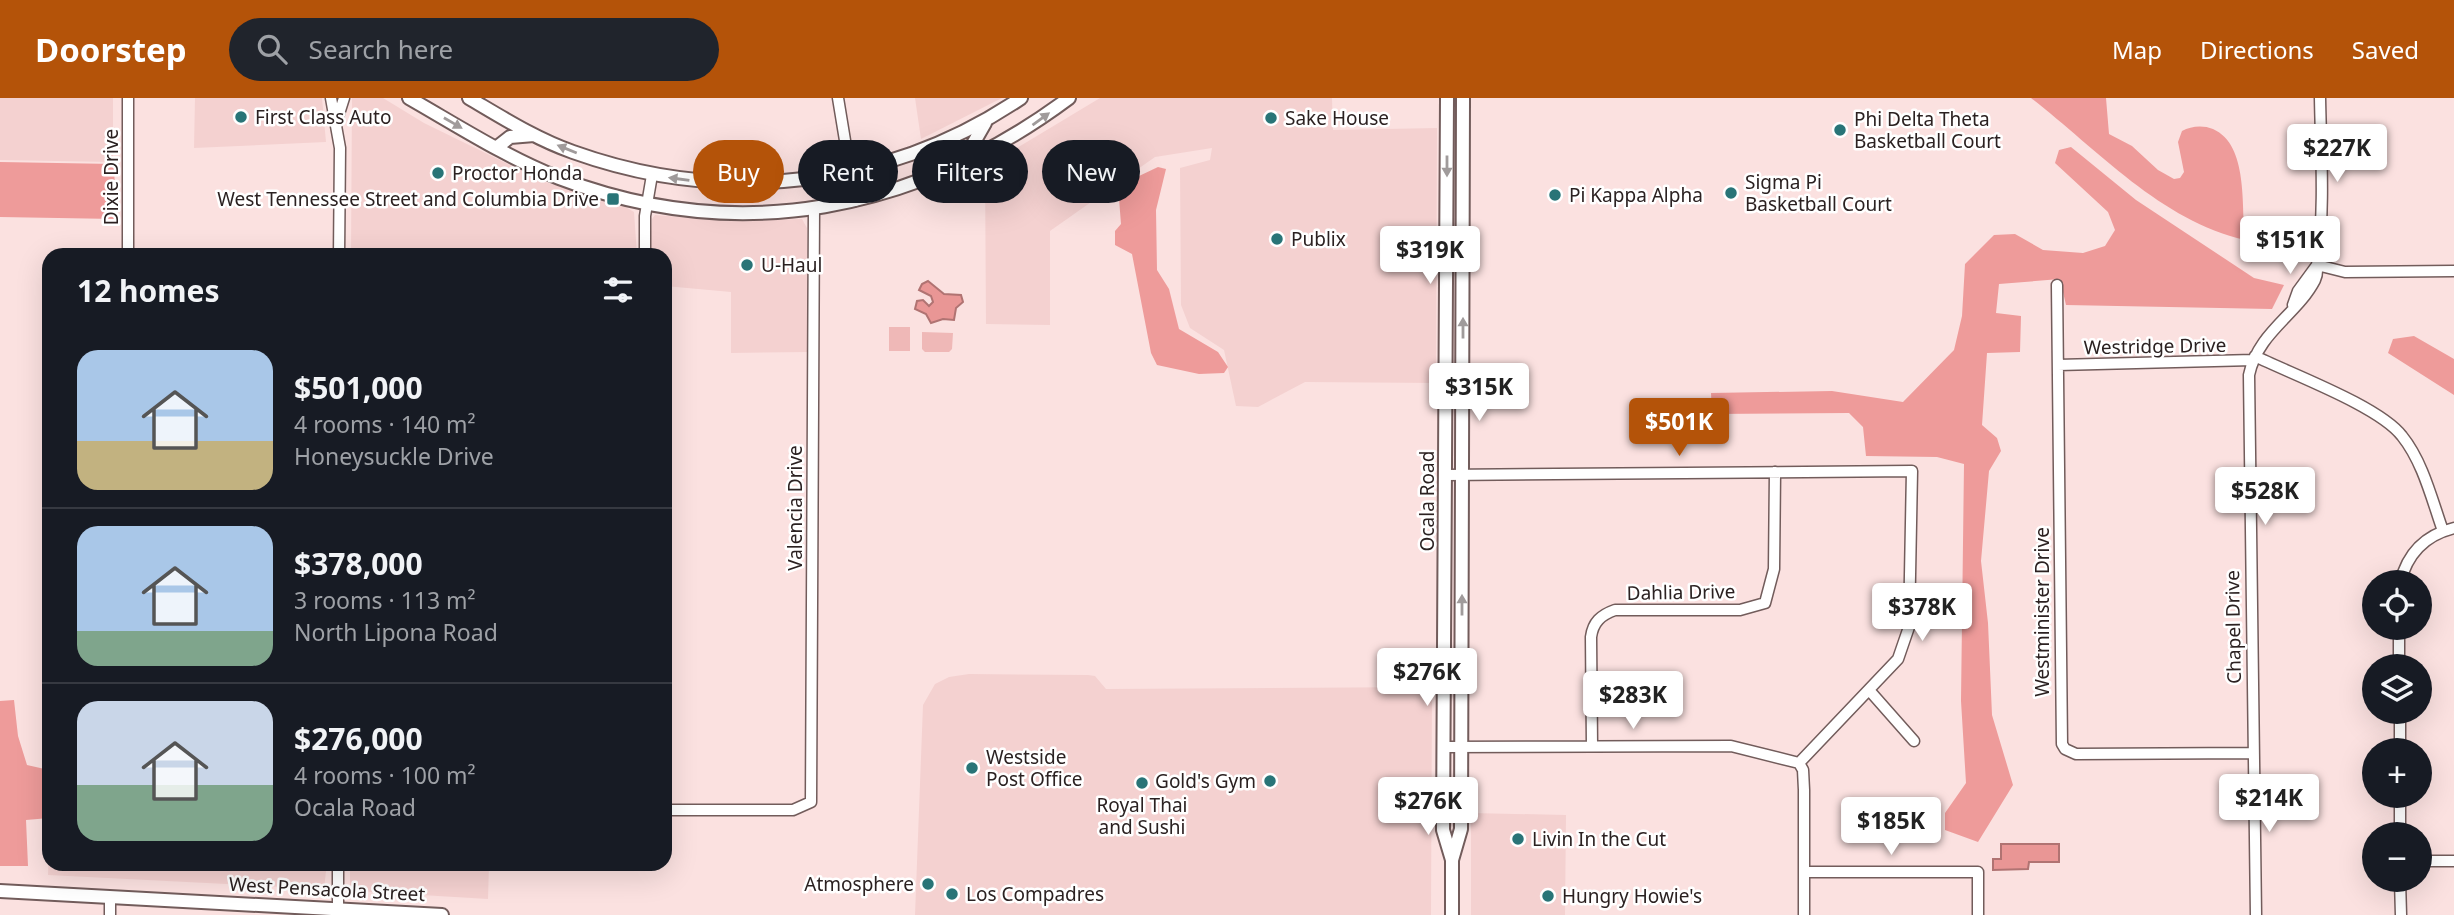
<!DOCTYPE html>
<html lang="en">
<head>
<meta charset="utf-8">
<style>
  body { margin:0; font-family:"Noto Sans",sans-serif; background:#20242c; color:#f1f3f6; height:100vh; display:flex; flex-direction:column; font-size:26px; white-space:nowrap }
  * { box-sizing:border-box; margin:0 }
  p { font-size:23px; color:#9ea1a6 }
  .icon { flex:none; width:38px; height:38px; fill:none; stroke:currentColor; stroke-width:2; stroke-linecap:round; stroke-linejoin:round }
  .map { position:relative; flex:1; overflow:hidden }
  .sheet { position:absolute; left:42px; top:150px; width:630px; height:623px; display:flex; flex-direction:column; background:#171b24; border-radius:21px; box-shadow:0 7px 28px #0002 }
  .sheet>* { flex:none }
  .banner { position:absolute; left:693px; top:42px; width:665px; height:63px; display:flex; gap:14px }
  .fabs { position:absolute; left:2362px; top:472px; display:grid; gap:14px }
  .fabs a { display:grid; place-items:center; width:70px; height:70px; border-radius:50%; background:#171b24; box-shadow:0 7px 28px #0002; font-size:35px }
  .price { position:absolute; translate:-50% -60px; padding:0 16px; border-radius:7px; background:#fff; color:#222; font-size:23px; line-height:46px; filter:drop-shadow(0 2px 4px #0008) }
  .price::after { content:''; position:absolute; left:50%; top:42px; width:21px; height:16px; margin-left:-10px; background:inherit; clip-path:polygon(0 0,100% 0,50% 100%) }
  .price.on { background:#b45309; color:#fff }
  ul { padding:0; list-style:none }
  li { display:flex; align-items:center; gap:21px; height:175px; padding:0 35px }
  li+li { border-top:2px solid #363941 }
  li span { display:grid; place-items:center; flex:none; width:196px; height:140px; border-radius:21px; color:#555 }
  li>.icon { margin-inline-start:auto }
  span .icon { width:84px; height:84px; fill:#fffc; stroke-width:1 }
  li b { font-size:30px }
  h2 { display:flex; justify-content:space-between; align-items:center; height:84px; padding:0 35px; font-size:30px }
  .pill { padding:0 24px; border-radius:32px; background:#171b24; box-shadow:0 7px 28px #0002; font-size:24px; line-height:63px }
  .pill.on { background:#b45309; color:#fff }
  header { display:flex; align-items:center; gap:42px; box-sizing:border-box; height:98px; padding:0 35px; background:#b45309; color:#fff }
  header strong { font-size:33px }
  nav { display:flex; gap:38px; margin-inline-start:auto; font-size:24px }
  .search { width:490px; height:63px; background:#20242c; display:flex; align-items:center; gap:18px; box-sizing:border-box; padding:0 24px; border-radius:38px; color:#9ea1a6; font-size:26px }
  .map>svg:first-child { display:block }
  .built { fill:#f4d1d0 }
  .green { fill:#efb8b7 }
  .forest { fill:#ee9b9a }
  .water { fill:#e99695; stroke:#b07372; stroke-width:2 }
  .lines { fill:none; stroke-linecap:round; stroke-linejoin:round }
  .minor-casing { stroke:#725c5b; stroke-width:13 }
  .major-casing { stroke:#725c5b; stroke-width:16 }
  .minor { stroke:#fff; stroke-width:10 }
  .major { stroke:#fff; stroke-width:12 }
  .oneway { fill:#a09b9b }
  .poi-dot { fill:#297477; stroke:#fff; stroke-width:2.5 }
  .labels { text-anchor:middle; stroke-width:5; stroke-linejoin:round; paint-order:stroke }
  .poi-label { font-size:19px; fill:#2b2121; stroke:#fff; text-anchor:start }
  .street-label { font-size:19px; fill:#2b2121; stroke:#fff }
</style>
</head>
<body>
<header>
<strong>Doorstep</strong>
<div class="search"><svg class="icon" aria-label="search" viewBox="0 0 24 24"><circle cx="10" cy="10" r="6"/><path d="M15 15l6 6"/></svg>Search here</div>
<nav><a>Map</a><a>Directions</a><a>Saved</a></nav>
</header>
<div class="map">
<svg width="2454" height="817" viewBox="0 0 2454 817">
  <rect width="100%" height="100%" fill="#fbe1e0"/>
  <path class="built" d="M0 0H113V64L0 62Z
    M195 0H322L326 44 194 50Z
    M352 0H383L424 25 545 84 624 108 634 114 637 157H351Z
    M915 0H1002L921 41Z
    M1100 0H1332L1333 32 1437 30 1436 285 1305 284 1258 309 1236 308 1224 252 1190 230 1181 207 1180 70 1210 62 1212 50 1155 59 1050 133V227L986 226 985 69Z
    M655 117 731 123 802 121 807 130 809 254 731 255V194L665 188V158H649L652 121Z
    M969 576 1088 577 1095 578 1106 591 1432 589 1431 817H915L923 607 935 586 949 579Z
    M1471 715 1566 717 1565 817H1471Z
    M49 746V766H326V773L324 791 48 777Z
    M350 767H489L488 801 355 793 350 787Z"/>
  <path class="green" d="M889 229H910V253H889Z
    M922 234 953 235 952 251 949 254H925L922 251Z"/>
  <path class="forest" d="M2031 0H2106L2109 36 2132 48 2158 72 2174 81 2180 80 2184 74 2178 44 2182 33C2191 28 2203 27 2213 31 2249 47 2241 109 2245 142 2161 123 2097 51 2031 0Z
    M2071 49 2136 102 2254 180 2284 187 2272 211 2066 207 2060 181 1999 186 1996 215 2021 218 2020 254 1987 255 1982 327 1997 340 2001 353 1989 373 1981 463 1988 525 1992 617 2013 687 1978 744 1945 732V715L1966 685 1961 603 1964 366 1937 359 1866 358 1863 329 1849 315 1712 316 1711 295 1832 293 1903 304 1954 252 1962 218 1965 166 1994 137 2015 136 2043 152 2083 155 2105 148 2115 132 2108 114 2055 65 2059 52Z
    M0 64 114 66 116 121 0 119Z
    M1158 69 1166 71 1156 112 1157 172 1169 191 1179 231 1218 254 1228 269 1224 275 1199 276 1157 267 1151 255 1132 156 1115 147V133L1121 126 1118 88Z
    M2414 238 2454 261V297L2388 255 2393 241Z
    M14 602 18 638 27 667 49 672V720L26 722 28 768H0V603Z"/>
  <path class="water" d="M928 183 944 196 961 197 963 204 956 210 954 222 943 221 931 225 926 216 915 211 917 203 923 202 929 208 933 204 931 198 919 192 922 186Z
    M2001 746H2059V764H2029L2028 771 1993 772V761H2001Z"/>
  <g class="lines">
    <defs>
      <path id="minor" d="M331 0 340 50 339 158
        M838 0 855 103
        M337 22 344 0
        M128 158V0
        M645 158V118L652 77
        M2317 167 2345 174 2454 173
        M2057 187 2062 646 2065 651 2076 656 2253 655
        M2293 207 2298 193 2317 167
        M2255 258C2291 276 2379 308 2402 338 2423 364 2432 402 2443 433
        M2058 267 2253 262
        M1446 377 1912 373 1909 529 1898 561 1799 665
        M2400 485C2407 456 2425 437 2454 430
        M2399 530V569
        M1869 592 1914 643
        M2400 614V653
        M1592 648 1591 539C1593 524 1601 517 1615 512H1740L1765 505 1774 471 1775 374
        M1443 649 1731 648 1799 665
        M1799 665 1803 672 1804 692V817
        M665 712H793L811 704 814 110
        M2400 737V698
        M2420 763H2454
        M338 766V811
        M1804 774H1978V817
        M2400 782 2401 817
        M110 799V817
        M2256 817 2249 277C2258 234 2297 217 2315 182 2318 176 2317 173 2317 167 2325 112 2321 55 2320 0"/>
      <path id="major" d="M409 0C458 28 506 59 559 80 739 149 917 113 1069 0
        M469 0C503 20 536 41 573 54 724 108 888 90 1021 0
        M1447 0 1443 732 1452 762V817
        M496 50 510 39 534 37
        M974 60 973 46 985 25
        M1452 762 1461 731 1463 0
        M0 793 442 817"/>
    </defs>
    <use href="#minor" class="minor-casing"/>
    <use href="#major" class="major-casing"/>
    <use href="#minor" class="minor"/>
    <use href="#major" class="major"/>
  </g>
  <defs><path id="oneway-solid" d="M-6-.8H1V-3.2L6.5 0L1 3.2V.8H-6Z" transform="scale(1.75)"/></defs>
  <g class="oneway">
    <use href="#oneway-solid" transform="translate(1041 21) rotate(-36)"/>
    <use href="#oneway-solid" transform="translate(453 25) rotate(30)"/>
    <use href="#oneway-solid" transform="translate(567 51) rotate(-158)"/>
    <use href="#oneway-solid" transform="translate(1447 68) rotate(90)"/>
    <use href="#oneway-solid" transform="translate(679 81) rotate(-172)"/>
    <use href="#oneway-solid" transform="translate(1463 230) rotate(-90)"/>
    <use href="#oneway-solid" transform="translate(1462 507) rotate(-90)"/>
  </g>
  <g class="poi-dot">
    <circle cx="241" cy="19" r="7"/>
    <circle cx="1271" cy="20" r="7"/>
    <circle cx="1840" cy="32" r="7"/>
    <circle cx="438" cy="75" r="7"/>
    <circle cx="1731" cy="95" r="7"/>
    <circle cx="1555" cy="97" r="7"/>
    <rect x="606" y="94" width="14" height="14" rx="3.5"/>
    <circle cx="1277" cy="141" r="7"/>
    <circle cx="747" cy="167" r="7"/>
    <circle cx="972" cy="670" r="7"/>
    <circle cx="1270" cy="683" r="7"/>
    <circle cx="1142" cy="685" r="7"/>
    <circle cx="1518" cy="741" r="7"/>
    <circle cx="928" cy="786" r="7"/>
    <circle cx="952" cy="796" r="7"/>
    <circle cx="1548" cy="798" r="7"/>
  </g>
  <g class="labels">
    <g class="poi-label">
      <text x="255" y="26">First Class Auto</text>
      <text x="1285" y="27">Sake House</text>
      <text x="1854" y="28">Phi Delta Theta<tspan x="1854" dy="22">Basketball Court</tspan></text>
      <text x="452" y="82">Proctor Honda</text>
      <text x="1745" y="91">Sigma Pi<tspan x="1745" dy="22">Basketball Court</tspan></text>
      <text x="1569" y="104">Pi Kappa Alpha</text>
      <text x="599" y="108" text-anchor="end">West Tennessee Street and Columbia Drive</text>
      <text x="1291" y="148">Publix</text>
      <text x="761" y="174">U-Haul</text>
      <text x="986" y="666">Westside<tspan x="986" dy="22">Post Office</tspan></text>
      <text x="1256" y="690" text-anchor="end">Gold's Gym</text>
      <text x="1142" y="714" text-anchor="middle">Royal Thai<tspan x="1142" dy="22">and Sushi</tspan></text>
      <text x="1532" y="748">Livin In the Cut</text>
      <text x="914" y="793" text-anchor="end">Atmosphere</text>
      <text x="966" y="803">Los Compadres</text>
      <text x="1562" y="805">Hungry Howie's</text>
    </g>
    <g class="street-label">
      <text transform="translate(111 79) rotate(-90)" y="7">Dixie Drive</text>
      <text transform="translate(2155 248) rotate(-1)" y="7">Westridge Drive</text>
      <text transform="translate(1427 403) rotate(-90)" y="7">Ocala Road</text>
      <text transform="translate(795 410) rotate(-90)" y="7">Valencia Drive</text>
      <text transform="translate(1681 494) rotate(-1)" y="7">Dahlia Drive</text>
      <text transform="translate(2042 514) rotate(-90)" y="7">Westminister Drive</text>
      <text transform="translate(2233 529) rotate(-91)" y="7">Chapel Drive</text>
      <text transform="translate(327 791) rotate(3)" y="7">West Pensacola Street</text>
    </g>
  </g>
</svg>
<div class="fabs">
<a><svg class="icon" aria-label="locate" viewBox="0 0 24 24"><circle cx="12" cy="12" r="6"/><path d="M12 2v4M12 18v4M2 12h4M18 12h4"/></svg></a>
<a><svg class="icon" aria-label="layers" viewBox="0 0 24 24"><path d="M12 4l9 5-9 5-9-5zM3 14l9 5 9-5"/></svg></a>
<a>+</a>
<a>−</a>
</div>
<b class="price" style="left:2337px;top:86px">$227K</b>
<b class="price" style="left:2290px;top:178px">$151K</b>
<b class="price" style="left:1430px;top:188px">$319K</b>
<b class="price" style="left:1479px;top:325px">$315K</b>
<b class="price on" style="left:1679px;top:360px">$501K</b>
<b class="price" style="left:2265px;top:429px">$528K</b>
<b class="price" style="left:1922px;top:545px">$378K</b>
<b class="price" style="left:1427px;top:610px">$276K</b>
<b class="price" style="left:1633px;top:633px">$283K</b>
<b class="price" style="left:2269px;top:736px">$214K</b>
<b class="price" style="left:1428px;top:739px">$276K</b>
<b class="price" style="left:1891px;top:759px">$185K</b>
<div class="banner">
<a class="pill on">Buy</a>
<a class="pill">Rent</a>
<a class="pill">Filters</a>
<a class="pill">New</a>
</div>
<section class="sheet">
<h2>12 homes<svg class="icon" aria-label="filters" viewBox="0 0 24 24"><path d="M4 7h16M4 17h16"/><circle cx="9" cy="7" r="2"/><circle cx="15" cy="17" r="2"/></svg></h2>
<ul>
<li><span style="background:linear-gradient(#a9c7e8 65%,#c2b280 0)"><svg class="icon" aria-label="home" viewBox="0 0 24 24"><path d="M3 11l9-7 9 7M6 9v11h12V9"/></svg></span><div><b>$501,000</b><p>4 rooms · 140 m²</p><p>Honeysuckle Drive</p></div></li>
<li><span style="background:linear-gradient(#a9c7e8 75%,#7fa58c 0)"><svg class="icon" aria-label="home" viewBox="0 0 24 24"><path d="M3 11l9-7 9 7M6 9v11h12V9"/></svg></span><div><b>$378,000</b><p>3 rooms · 113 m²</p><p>North Lipona Road</p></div></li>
<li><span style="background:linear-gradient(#c9d6e8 60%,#7fa58c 0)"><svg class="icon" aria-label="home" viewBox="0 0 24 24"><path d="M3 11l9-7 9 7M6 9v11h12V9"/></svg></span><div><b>$276,000</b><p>4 rooms · 100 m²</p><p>Ocala Road</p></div></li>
</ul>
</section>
</div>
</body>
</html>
